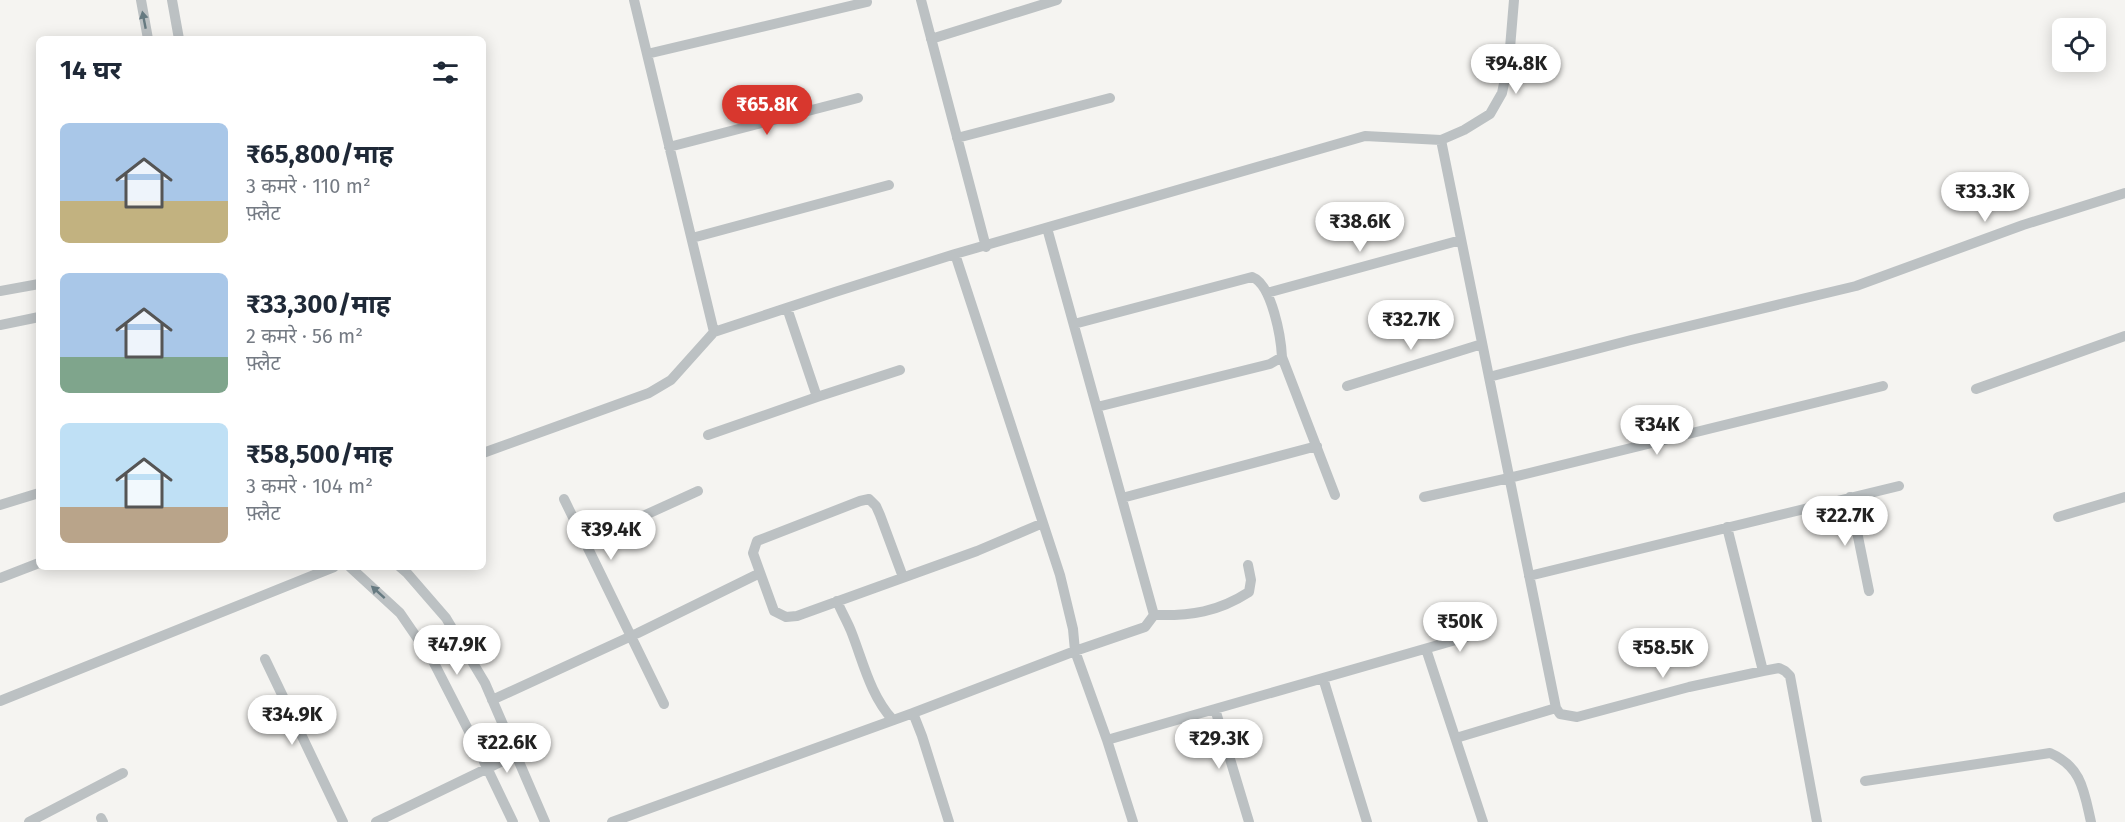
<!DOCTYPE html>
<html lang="hi">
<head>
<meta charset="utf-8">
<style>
  body { margin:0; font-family:"Fira Sans","Noto Sans Devanagari",sans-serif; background:#f6f6f7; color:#1f2937; height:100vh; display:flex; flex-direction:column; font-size:22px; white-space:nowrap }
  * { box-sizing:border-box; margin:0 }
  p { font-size:20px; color:#747a83 }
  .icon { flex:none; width:33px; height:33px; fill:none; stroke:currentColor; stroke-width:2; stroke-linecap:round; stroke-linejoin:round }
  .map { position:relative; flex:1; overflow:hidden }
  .details { position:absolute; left:36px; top:36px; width:450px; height:534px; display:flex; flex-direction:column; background:#fff; border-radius:9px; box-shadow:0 3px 15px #0003 }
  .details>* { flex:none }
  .fabs { position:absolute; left:2052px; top:18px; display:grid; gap:12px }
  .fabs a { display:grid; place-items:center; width:54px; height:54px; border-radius:9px; background:#fff; box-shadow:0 3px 15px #0003; font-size:30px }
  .price { position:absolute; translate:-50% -51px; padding:0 14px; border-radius:21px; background:#fff; color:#222; font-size:20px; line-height:39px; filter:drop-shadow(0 2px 3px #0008) }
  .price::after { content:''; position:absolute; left:50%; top:36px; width:18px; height:14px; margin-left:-9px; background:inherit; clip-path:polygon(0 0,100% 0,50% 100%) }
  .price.active { background:#d8372e; color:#fff }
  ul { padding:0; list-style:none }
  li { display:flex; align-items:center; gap:18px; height:150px; padding:0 24px }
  li span { display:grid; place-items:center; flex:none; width:168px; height:120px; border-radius:9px; color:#555 }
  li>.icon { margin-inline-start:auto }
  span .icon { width:72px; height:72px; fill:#fffc; stroke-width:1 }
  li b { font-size:26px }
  h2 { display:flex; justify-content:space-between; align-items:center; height:72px; padding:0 24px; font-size:26px }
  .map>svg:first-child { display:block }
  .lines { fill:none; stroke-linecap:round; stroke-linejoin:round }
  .minor { stroke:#bcc1c3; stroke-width:10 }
  .oneway { fill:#667a81 }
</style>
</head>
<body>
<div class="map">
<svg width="2125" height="822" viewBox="0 0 2125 822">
  <rect width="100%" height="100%" fill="#f5f4f1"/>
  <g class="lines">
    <path class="minor" d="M141 0 148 39
      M172 0 179 39
      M634 0 714 332
      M921 0 986 247
      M931 39 1057 0
      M647 54 867 2
      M957 138 1110 98
      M1441 140 1556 708 1560 714 1577 717 1689 687 1763 671 1779 668 1785 671 1790 676 1817 822
      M669 147 858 98
      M1047 228 1154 615
      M692 238 889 185
      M0 291 39 284
      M1267 293 1461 240
      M1074 324 1252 277C1272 284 1281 338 1282 357L1270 364 1097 407
      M0 325 39 317
      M1282 357 1335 495
      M1489 377 1631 340 1856 286 2023 225 2125 193
      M1347 386 1482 344
      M1976 389 2125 336
      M817 397 900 370
      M708 435 817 397 787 308
      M483 453 649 393 671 380 714 332 835 292 955 254 1365 136 1441 140 1464 130 1490 114 1502 93 1509 60 1514 0
      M1424 497 1509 478 1883 386
      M1850 497 1869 591
      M1122 498 1317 446
      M564 499 664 704
      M0 505 39 493
      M2058 517 2125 497
      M1727 527 1763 671
      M586 542 698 491
      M350 567 400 613 433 661 477 747 513 822
      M400 567 407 573 446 618 485 683 545 822
      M1529 576 1899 486
      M903 577 880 515 876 506 869 499 860 501 757 541 753 553 774 611 786 617 797 616 977 551 1043 523
      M0 578 39 563
      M837 601C841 611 847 621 851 631 863 661 870 695 893 720
      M1154 615C1191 616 1218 612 1249 592L1251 580 1248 565
      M1426 649 1483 822
      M265 659 343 822
      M1323 678 1367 822
      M492 700 638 633 760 573
      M0 701 334 567
      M1215 709 1249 822
      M913 713 1075 651 1073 629 1060 575 955 254
      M1456 738 1556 708
      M1107 740 1487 631
      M1865 781 2050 753C2082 767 2084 791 2091 822
      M101 818 103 822
      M29 822 123 773
      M376 822 515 755
      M612 822 913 713 922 736 949 822
      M1133 822 1107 740 1075 651 1145 627 1154 615"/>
  </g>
  <defs><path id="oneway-solid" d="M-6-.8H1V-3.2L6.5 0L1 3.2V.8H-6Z" transform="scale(1.5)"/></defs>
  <g class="oneway">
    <use href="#oneway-solid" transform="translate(144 20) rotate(-101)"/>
    <use href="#oneway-solid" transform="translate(378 592) rotate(-138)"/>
  </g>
</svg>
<div class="fabs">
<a><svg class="icon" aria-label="locate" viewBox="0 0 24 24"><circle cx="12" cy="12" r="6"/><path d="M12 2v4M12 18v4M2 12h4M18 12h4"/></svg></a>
</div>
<b class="price" style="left:1516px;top:95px">₹94.8K</b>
<b class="price active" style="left:767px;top:136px">₹65.8K</b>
<b class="price" style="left:1985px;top:223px">₹33.3K</b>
<b class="price" style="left:1360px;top:253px">₹38.6K</b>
<b class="price" style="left:1411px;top:351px">₹32.7K</b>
<b class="price" style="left:1657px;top:456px">₹34K</b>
<b class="price" style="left:1845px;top:547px">₹22.7K</b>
<b class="price" style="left:611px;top:561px">₹39.4K</b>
<b class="price" style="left:1460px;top:653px">₹50K</b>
<b class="price" style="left:457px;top:676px">₹47.9K</b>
<b class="price" style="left:1663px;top:679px">₹58.5K</b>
<b class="price" style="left:292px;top:746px">₹34.9K</b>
<b class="price" style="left:1219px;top:770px">₹29.3K</b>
<b class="price" style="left:507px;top:774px">₹22.6K</b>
<section class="details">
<h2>14 घर<svg class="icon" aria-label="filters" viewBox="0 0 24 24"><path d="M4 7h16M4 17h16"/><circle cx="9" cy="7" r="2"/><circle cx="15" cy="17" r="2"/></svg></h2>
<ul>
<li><span style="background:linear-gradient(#a9c7e8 65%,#c2b280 0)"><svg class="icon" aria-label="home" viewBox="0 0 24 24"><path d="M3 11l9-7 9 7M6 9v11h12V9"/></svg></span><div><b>₹65,800/माह</b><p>3 कमरे · 110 m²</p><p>फ़्लैट</p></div></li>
<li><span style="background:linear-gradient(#a9c7e8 70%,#7fa58c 0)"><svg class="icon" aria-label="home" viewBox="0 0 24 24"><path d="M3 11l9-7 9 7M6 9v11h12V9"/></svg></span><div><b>₹33,300/माह</b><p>2 कमरे · 56 m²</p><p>फ़्लैट</p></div></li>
<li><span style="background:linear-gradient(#bfe0f5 70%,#b9a48a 0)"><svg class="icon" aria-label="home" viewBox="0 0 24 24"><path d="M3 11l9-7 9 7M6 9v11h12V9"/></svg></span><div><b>₹58,500/माह</b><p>3 कमरे · 104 m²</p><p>फ़्लैट</p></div></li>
</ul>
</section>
</div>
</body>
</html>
